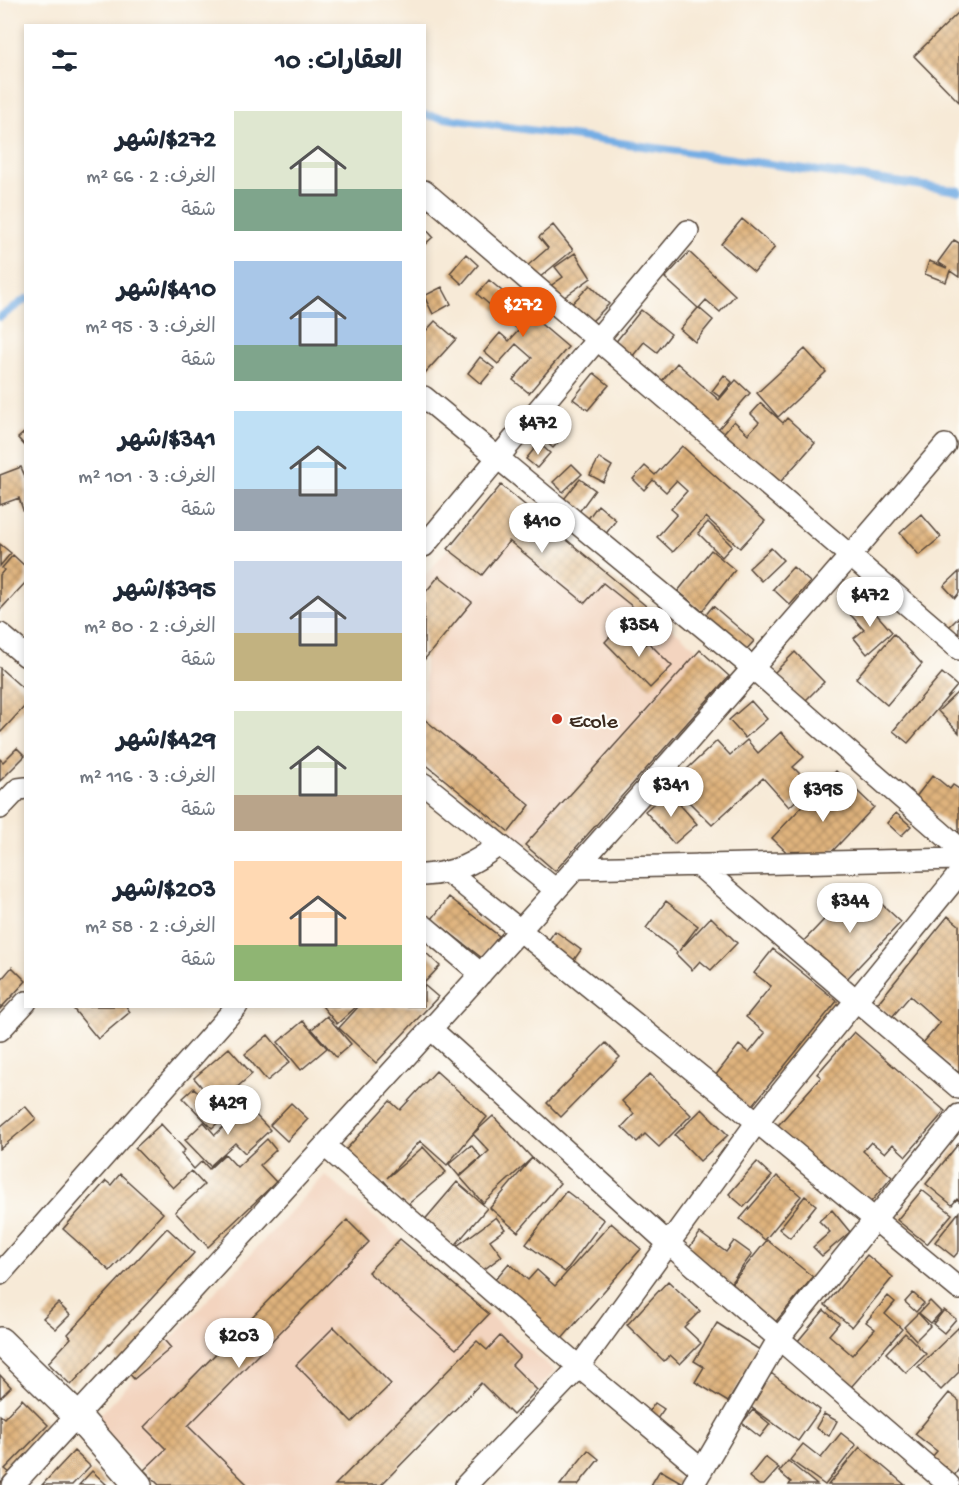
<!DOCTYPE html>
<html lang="ar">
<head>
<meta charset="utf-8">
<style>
  body { margin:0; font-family:"Gochi Hand","Playpen Sans Arabic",sans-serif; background:#f6f6f7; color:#1f2937; direction:rtl; height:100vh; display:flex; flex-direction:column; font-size:22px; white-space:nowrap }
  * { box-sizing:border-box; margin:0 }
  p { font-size:20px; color:#747a83 }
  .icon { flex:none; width:33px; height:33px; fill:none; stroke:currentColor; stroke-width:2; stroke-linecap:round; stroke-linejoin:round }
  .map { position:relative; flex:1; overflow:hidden; direction:ltr }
  .panel { position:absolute; left:24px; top:24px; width:402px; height:984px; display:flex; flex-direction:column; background:#fff; border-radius:0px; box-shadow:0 3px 9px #0003; direction:rtl }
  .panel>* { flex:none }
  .price { position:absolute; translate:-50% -51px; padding:0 14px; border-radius:21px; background:#fff; color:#222; font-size:20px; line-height:39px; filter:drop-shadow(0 2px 3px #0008) }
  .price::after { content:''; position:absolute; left:50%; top:36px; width:18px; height:14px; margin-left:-9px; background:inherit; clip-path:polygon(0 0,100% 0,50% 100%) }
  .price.current { background:#ea580c; color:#fff }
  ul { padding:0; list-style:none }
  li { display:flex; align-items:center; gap:18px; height:150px; padding:0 24px }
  li span { display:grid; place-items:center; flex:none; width:168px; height:120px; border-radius:0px; color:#555 }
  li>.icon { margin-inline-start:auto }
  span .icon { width:72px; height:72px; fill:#fffc; stroke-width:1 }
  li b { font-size:26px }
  h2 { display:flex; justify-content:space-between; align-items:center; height:72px; padding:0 24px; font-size:26px }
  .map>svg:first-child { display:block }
  .built { fill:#f3d4bf }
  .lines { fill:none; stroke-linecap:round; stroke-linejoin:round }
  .stream { stroke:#74ade4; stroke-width:8 }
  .building { fill:url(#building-cross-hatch) }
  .minor-casing { stroke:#57473a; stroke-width:24 }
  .tertiary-casing { stroke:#57473a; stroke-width:30 }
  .minor { stroke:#fff; stroke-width:21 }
  .tertiary { stroke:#fff; stroke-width:27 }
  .poi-dot { fill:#c8321e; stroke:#fdfcf7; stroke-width:2 }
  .labels { text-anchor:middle; stroke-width:4.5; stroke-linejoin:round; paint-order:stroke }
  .poi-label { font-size:22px; fill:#3b2a1e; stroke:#fdfcf7; text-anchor:start }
</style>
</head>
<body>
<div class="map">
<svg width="959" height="1485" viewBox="0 0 959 1485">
  <defs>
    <pattern id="building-cross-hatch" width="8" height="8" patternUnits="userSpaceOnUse" patternTransform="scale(1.5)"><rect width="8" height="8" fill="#dfb37d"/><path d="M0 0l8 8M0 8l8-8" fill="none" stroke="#b69266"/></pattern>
  </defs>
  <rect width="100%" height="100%" fill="#fdfcf7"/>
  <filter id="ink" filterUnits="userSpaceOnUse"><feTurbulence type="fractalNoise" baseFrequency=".0167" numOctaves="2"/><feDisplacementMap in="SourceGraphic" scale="12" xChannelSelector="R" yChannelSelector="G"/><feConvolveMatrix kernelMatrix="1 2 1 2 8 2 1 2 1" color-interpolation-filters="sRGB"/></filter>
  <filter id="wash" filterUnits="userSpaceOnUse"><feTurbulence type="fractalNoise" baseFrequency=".008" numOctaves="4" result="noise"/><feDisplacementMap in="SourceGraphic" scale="24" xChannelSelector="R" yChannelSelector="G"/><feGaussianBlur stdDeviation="1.35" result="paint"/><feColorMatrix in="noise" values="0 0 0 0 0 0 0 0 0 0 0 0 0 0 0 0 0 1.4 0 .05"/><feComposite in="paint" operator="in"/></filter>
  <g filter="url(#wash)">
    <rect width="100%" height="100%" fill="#f7ead7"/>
    <path class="built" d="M501 485 729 676 555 871 425 763V576Z
      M325 1175 555 1371 513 1415 480 1384 381 1485H159L94 1421Z"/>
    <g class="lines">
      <path class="stream" d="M424 115 959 191
        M0 317 26 299"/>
    </g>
    <g id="blocks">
      <path class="building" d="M959 12V102L914 56Z
        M742 219 775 247 754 272 721 244Z
        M553 225 573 250 528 287 518 274 548 248 539 237Z
        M424 227 433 237 424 245Z
        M954 240 959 243V277L950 271 946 282 925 274 929 261 947 268 938 262Z
        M689 252 735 295 720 312 706 300 699 308 713 320 695 342 680 329 698 308 665 278Z
        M575 253 591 278 549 308 539 294 563 277 555 267Z
        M466 254 478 265 462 284 450 273Z
        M489 280 568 347 529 393 513 380 532 358 516 344 498 364 484 352 500 333 509 341 519 330 477 294Z
        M590 285 609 304 579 334 560 316Z
        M442 287 451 304 433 314 424 296Z
        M641 310 671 334 657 352 644 342 624 367 607 353Z
        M435 321 456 339 424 374V333Z
        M805 349 826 372 778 417 757 393Z
        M480 357 494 368 481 384 468 373Z
        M677 363 719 400 736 380 750 393 705 444 650 395Z
        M594 373 609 385 588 410 573 399Z
        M724 375 732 382 720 397 712 391Z
        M761 403 783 423 787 418 815 443 775 488 719 438 734 421 748 434 759 422 751 414Z
        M559 424 568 431 553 448 545 441Z
        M26 431V447L18 438Z
        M539 443 550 453 537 468 526 459Z
        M682 446 765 521 740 548 706 517 673 552 657 537 677 514 671 509 687 491 676 481 666 492 653 480 644 490 633 479 645 466 655 475Z
        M599 458 612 466 603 482 590 475Z
        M572 464 582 474 563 492 553 482Z
        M21 467 26 479 25 516 19 498 0 505V475Z
        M580 479 595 490 576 516 560 504Z
        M501 485 664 621 647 643 624 625 638 611 603 583 585 603 509 541 482 575 448 549Z
        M598 505 616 520 602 539 584 524Z
        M921 514 941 537 919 555 900 533Z
        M708 522 732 546 722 557 698 533Z
        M0 544 11 553 0 566Z
        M771 548 783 560 761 581 749 568Z
        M711 550 735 570 702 611 678 591Z
        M13 555 26 567V582L0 610V575L4 570 2 568Z
        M793 567 810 582 790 605 773 589Z
        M959 572V593L955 598 944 586Z
        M439 576 472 602 424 660V594Z
        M865 601 892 632 867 654 854 638 864 630 850 614Z
        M713 606 754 641 744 652 704 617Z
        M959 617V645L945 631Z
        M619 627 641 649 648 642 672 666 650 688 605 642Z
        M894 634 922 664 887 705 856 678Z
        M700 650 729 676 555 871 525 845Z
        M795 652 824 682 801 705 772 675Z
        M0 668 26 691V705L0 733Z
        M942 673 957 686 908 743 893 731Z
        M959 691V733L938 711Z
        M751 701 767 719 745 738 729 720Z
        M424 719 530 805 509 832 424 763Z
        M781 732 804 757 793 767 812 786 789 807 763 778 712 825 671 784 717 741 730 755 747 740 758 753Z
        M17 748 25 756 0 781V759L3 762Z
        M836 771 874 807 810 875 772 838Z
        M933 775 950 789 953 785 959 789V833L915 798Z
        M668 791 697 824 674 844 645 811Z
        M896 813 911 826 901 836 887 823Z
        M859 883 901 922 841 985 799 946Z
        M449 897 499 936 482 958 432 919Z
        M666 901 698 926 679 951 711 917 737 943 711 970 700 961 692 970 676 954 677 952 646 928Z
        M948 916 959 925V1073L923 1043 940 1023 927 1011 910 996 892 1017 877 1004Z
        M555 931 581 950 571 964 545 945Z
        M773 949 837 1001 749 1110 712 1080 739 1045 749 1053 765 1033 746 1017 771 986 754 973Z
        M424 951 440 966 424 983Z
        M12 967 26 981 0 1009V981Z
        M424 985 438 997 376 1063 339 1028 359 1006H424Z
        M71 1006H126L130 1012 98 1039Z
        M322 1006H357L337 1024Z
        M327 1016 351 1044 336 1057 312 1029Z
        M303 1021 327 1048 301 1070 278 1042Z
        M854 1032 945 1111 906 1156 893 1144 885 1153 871 1142 863 1151 892 1177 864 1210 773 1131 821 1077 817 1074Z
        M268 1035 290 1062 267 1081 245 1054Z
        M606 1043 620 1057 561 1117 547 1103Z
        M229 1048 252 1074 217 1105 194 1078Z
        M436 1071 487 1117 447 1165 420 1141 387 1178 423 1147 446 1172 406 1206 384 1181 377 1189 341 1155 390 1101 400 1110Z
        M650 1074 691 1115 659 1147 645 1134 637 1142 622 1127 634 1114 622 1101Z
        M194 1088 223 1118 212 1128 183 1098Z
        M291 1103 308 1119 287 1141 270 1125Z
        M246 1105 270 1130 245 1153 235 1143 210 1166 185 1140 204 1122 215 1135Z
        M25 1106 36 1119 0 1149V1127Z
        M702 1109 728 1135 700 1161 675 1135Z
        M493 1116 532 1158 483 1203 460 1177 489 1151 473 1134Z
        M161 1124 185 1150 181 1154 194 1169 202 1161 209 1169 225 1154 237 1167 267 1139 276 1150 260 1165 276 1182 208 1247 175 1212 204 1185 191 1171 173 1188 135 1148Z
        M959 1143V1201L957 1199 952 1205 926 1184Z
        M471 1145 481 1157 459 1176 449 1164Z
        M532 1158 560 1183 518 1232 490 1208Z
        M757 1162 772 1176 744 1207 729 1194Z
        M120 1174 163 1213 110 1271 63 1229 106 1181 111 1185Z
        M777 1176 801 1196 765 1240 740 1219Z
        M457 1182 487 1208 452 1249 422 1223Z
        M922 1190 952 1214 927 1244 897 1220Z
        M566 1191 604 1220 565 1272 526 1244Z
        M805 1196 816 1205 790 1238 779 1229Z
        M832 1210 850 1232 822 1256 813 1247 830 1232 819 1221Z
        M959 1212V1251L954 1257 935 1242Z
        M496 1217 505 1229 490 1240 502 1256 478 1274 457 1246Z
        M347 1220 369 1242 188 1426 248 1485H159L144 1470 166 1449 144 1427Z
        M611 1223 641 1249 560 1341 493 1282 509 1263 528 1280 537 1270 555 1286Z
        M167 1228 194 1253 71 1385 48 1363 71 1338 68 1334Z
        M700 1233 726 1252 734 1241 752 1254 729 1285 686 1252Z
        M400 1239 489 1314 456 1349 368 1272Z
        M767 1240 813 1277 768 1331 723 1294Z
        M867 1255 893 1277 852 1327 825 1305Z
        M668 1281 700 1311 684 1327 701 1343 680 1364 670 1355 664 1361 627 1325Z
        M913 1293 924 1303 916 1312 905 1302Z
        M888 1296 895 1302 885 1314 902 1329 851 1387 798 1341 824 1310 839 1323 829 1335 852 1355 875 1329 866 1322Z
        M930 1301 941 1312 931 1323 919 1313Z
        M58 1303 70 1315 56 1329 43 1318Z
        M944 1310 956 1319 944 1333 933 1324Z
        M918 1313 930 1326 916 1340 904 1327Z
        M717 1323 760 1350 728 1402 695 1382 704 1367 694 1361Z
        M152 1326 171 1348 134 1379 115 1357Z
        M334 1327 391 1384 352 1422 296 1365Z
        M959 1327V1372L941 1390 918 1367Z
        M905 1333 926 1354 906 1373 886 1353Z
        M500 1336 520 1356 512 1365 537 1390 513 1415 481 1383 381 1485H335L477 1341 487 1350Z
        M771 1373 820 1410 798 1441 748 1405Z
        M0 1375 11 1387 0 1398Z
        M949 1393 959 1401V1469L951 1480 928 1462 937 1451 915 1434Z
        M22 1399 48 1425 5 1469 10 1473 0 1483V1415L4 1418Z
        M655 1403 664 1409 654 1423 645 1417Z
        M753 1410 770 1424 760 1437 742 1423Z
        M824 1414 837 1421 829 1436 816 1428Z
        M841 1433 856 1445 825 1485 790 1460 803 1444 821 1458Z
        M860 1447 905 1485H828Z
        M588 1450 599 1459 578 1485H560Z
        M74 1451 90 1466 72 1485H42Z
        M765 1457 779 1468 764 1485H759L749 1477Z
        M788 1461 817 1485H789L791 1482 779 1472Z
        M660 1470 681 1482 680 1485H651Z
        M92 1471 107 1485H79Z"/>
    </g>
  </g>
  <g filter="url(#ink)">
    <use href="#blocks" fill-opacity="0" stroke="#57473a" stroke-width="1.5"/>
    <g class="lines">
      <defs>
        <path id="minor" d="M424 191 959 649
          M424 397 754 669 959 848
          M424 546 688 231
          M0 634 26 656
          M424 784 556 890
          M0 808 18 789 26 788
          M698 865 959 1088
          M577 868 959 859
          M449 873 757 1122 959 1289
          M424 875C456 873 473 864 499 845
          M424 926 481 974
          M431 1029 669 1244 949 1485
          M0 1030 26 1002
          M325 1146 579 1367 702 1470
          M0 1274 237 1006
          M13 1485C329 1142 644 800 945 445
          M466 1485 579 1367 757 1122 959 874
          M693 1485 779 1338 959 1115"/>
        <path id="tertiary" d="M0 1341 77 1416 138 1485"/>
      </defs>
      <use href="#minor" class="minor-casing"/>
      <use href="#tertiary" class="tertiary-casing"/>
      <use href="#minor" class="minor"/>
      <use href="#tertiary" class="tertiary"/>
    </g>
  </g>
  <circle class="poi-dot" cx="557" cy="719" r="6"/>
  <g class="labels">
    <g class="poi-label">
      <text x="569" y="727">Ecole</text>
    </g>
  </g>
</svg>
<b class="price current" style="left:523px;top:338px">$272</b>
<b class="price" style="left:538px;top:456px">$472</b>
<b class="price" style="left:542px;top:554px">$410</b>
<b class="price" style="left:870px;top:628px">$472</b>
<b class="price" style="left:639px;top:658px">$354</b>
<b class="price" style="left:671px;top:818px">$341</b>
<b class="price" style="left:823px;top:823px">$395</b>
<b class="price" style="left:850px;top:934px">$344</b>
<b class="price" style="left:228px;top:1136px">$429</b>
<b class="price" style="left:239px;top:1369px">$203</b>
<section class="panel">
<h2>العقارات: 10<svg class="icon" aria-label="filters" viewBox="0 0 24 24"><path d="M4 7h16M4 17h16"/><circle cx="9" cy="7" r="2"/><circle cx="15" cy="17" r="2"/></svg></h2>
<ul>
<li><span style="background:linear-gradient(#dfe7d0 65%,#7fa58c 0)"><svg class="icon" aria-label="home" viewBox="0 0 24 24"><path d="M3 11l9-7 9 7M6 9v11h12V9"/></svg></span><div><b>$272/شهر</b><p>الغرف: 2 · 66 m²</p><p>شقة</p></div></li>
<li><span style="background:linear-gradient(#a9c7e8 70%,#7fa58c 0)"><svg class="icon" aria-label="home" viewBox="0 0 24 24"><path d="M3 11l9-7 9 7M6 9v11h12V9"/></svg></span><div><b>$410/شهر</b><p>الغرف: 3 · 95 m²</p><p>شقة</p></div></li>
<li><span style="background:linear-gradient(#bfe0f5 65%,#9aa5b1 0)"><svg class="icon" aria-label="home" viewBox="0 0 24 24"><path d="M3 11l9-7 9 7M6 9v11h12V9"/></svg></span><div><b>$341/شهر</b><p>الغرف: 3 · 101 m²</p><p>شقة</p></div></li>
<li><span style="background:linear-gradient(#c9d6e8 60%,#c2b280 0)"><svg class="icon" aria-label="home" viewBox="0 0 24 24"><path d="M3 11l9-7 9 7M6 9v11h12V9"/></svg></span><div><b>$395/شهر</b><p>الغرف: 2 · 80 m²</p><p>شقة</p></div></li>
<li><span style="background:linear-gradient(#dfe7d0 70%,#b9a48a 0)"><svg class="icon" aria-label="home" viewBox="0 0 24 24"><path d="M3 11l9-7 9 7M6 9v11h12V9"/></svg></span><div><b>$429/شهر</b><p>الغرف: 3 · 116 m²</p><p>شقة</p></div></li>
<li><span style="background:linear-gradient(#ffd9b3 70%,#8fb573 0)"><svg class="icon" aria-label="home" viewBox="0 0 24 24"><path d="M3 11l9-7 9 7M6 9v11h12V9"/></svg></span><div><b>$203/شهر</b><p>الغرف: 2 · 58 m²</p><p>شقة</p></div></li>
</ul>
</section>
</div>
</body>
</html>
